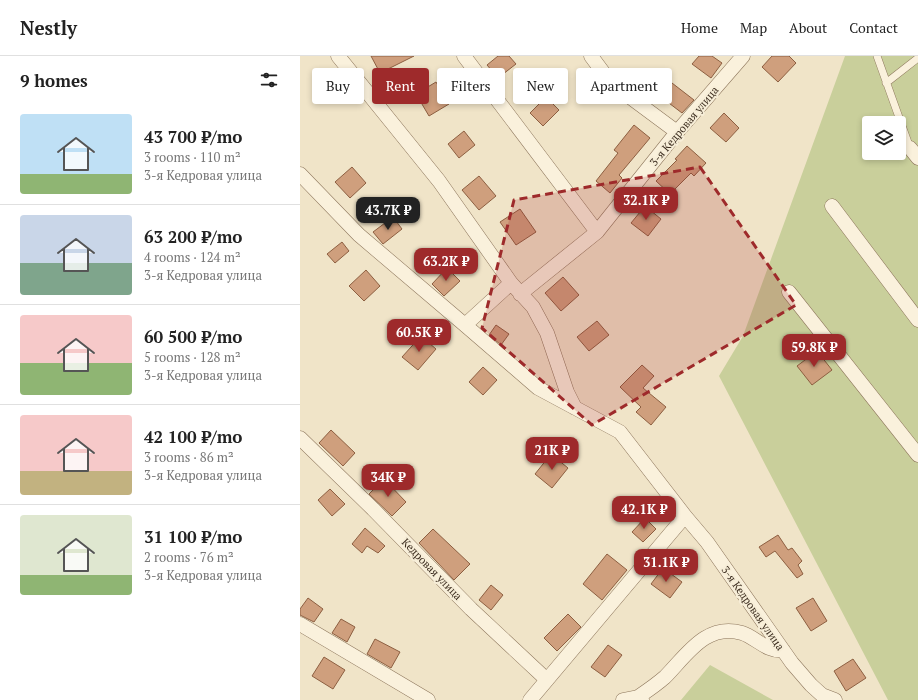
<!DOCTYPE html>
<html lang="en">
<head>
<meta charset="utf-8">
<style>
  body { margin:0; font-family:"PT Serif",serif; background:#f2f2f2; color:#222; height:100vh; display:flex; flex-direction:column; font-size:15px; white-space:nowrap }
  * { box-sizing:border-box; margin:0 }
  p { font-size:13px; color:#767676 }
  .icon { flex:none; width:22px; height:22px; fill:none; stroke:currentColor; stroke-width:2; stroke-linecap:round; stroke-linejoin:round }
  .map { position:relative; flex:1; overflow:hidden }
  .details { display:flex; flex-direction:column; background:#fff; width:300px }
  .details>* { flex:none }
  .hud { position:absolute; left:12px; top:12px; width:380px; height:36px; display:flex; gap:8px }
  .buttons { position:absolute; left:562px; top:60px; display:grid; gap:8px }
  .buttons a { display:grid; place-items:center; width:44px; height:44px; border-radius:4px; background:#fff; box-shadow:0 2px 6px #0003; font-size:20px }
  .price { position:absolute; translate:-50% -34px; padding:0 9px; border-radius:8px; background:#9e2a2b; color:#fff; font-size:13px; line-height:26px; filter:drop-shadow(0 1px 2px #0008) }
  .price::after { content:''; position:absolute; left:50%; top:24px; width:12px; height:9px; margin-left:-6px; background:inherit; clip-path:polygon(0 0,100% 0,50% 100%) }
  .price.active { background:#222; color:#fff }
  ul { padding:0; list-style:none }
  li { display:flex; align-items:center; gap:12px; height:100px; padding:0 20px }
  li+li { border-top:1px solid #e0e0e0 }
  li span { display:grid; place-items:center; flex:none; width:112px; height:80px; border-radius:4px; color:#555 }
  li>.icon { margin-inline-start:auto }
  span .icon { width:48px; height:48px; fill:#fffc; stroke-width:1 }
  li b { font-size:17px }
  h2 { display:flex; justify-content:space-between; align-items:center; height:48px; padding:0 20px; font-size:17px }
  .pill { padding:0 14px; border-radius:4px; background:#fff; box-shadow:0 2px 6px #0003; font-size:14px; line-height:36px }
  .pill.active { background:#9e2a2b; color:#fff }
  header { display:flex; align-items:center; gap:24px; box-sizing:border-box; height:56px; padding:0 20px; background:#fff; border-bottom:1px solid #e0e0e0 }
  header strong { font-size:19px }
  nav { display:flex; gap:22px; margin-inline-start:auto; font-size:14px }
  main { display:flex; flex:1; min-height:0 }
  .map>svg:first-child { display:block }
  .green { fill:#c9cf9b; fill-rule:evenodd }
  .building { fill:#cf9f7d; stroke:#8d5f41 }
  .lines { fill:none; stroke-linecap:round; stroke-linejoin:round }
  .lane-casing { stroke:#8d765c; stroke-width:8 }
  .street-casing { stroke:#8d765c; stroke-width:15 }
  .lane { stroke:#faf1dc; stroke-width:7 }
  .street { stroke:#faf1dc; stroke-width:14 }
  .marked { fill:#9e2a2b; fill-opacity:0.2; stroke:#9e2a2b; stroke-width:3; stroke-dasharray:8 5; stroke-linejoin:round }
  .labels { text-anchor:middle; stroke-width:4; stroke-linejoin:round; paint-order:stroke }
  .street-label { font-size:11px; fill:#3d2e20; stroke:#f7eed8 }
</style>
</head>
<body>
<header>
<strong>Nestly</strong>
<nav><a>Home</a><a>Map</a><a>About</a><a>Contact</a></nav>
</header>
<main>
<section class="details">
<h2>9 homes<svg class="icon" aria-label="filters" viewBox="0 0 24 24"><path d="M4 7h16M4 17h16"/><circle cx="9" cy="7" r="2"/><circle cx="15" cy="17" r="2"/></svg></h2>
<ul>
<li><span style="background:linear-gradient(#bfe0f5 75%,#8fb573 0)"><svg class="icon" aria-label="home" viewBox="0 0 24 24"><path d="M3 11l9-7 9 7M6 9v11h12V9"/></svg></span><div><b>43 700 ₽/mo</b><p>3 rooms · 110 m²</p><p>3-я Кедровая улица</p></div></li>
<li><span style="background:linear-gradient(#c9d6e8 60%,#7fa58c 0)"><svg class="icon" aria-label="home" viewBox="0 0 24 24"><path d="M3 11l9-7 9 7M6 9v11h12V9"/></svg></span><div><b>63 200 ₽/mo</b><p>4 rooms · 124 m²</p><p>3-я Кедровая улица</p></div></li>
<li><span style="background:linear-gradient(#f6c9c9 60%,#8fb573 0)"><svg class="icon" aria-label="home" viewBox="0 0 24 24"><path d="M3 11l9-7 9 7M6 9v11h12V9"/></svg></span><div><b>60 500 ₽/mo</b><p>5 rooms · 128 m²</p><p>3-я Кедровая улица</p></div></li>
<li><span style="background:linear-gradient(#f6c9c9 70%,#c2b280 0)"><svg class="icon" aria-label="home" viewBox="0 0 24 24"><path d="M3 11l9-7 9 7M6 9v11h12V9"/></svg></span><div><b>42 100 ₽/mo</b><p>3 rooms · 86 m²</p><p>3-я Кедровая улица</p></div></li>
<li><span style="background:linear-gradient(#dfe7d0 75%,#8fb573 0)"><svg class="icon" aria-label="home" viewBox="0 0 24 24"><path d="M3 11l9-7 9 7M6 9v11h12V9"/></svg></span><div><b>31 100 ₽/mo</b><p>2 rooms · 76 m²</p><p>3-я Кедровая улица</p></div></li>
</ul>
</section>
<div class="map">
<svg width="618" height="644" viewBox="0 0 618 644">
  <rect width="100%" height="100%" fill="#f0e4c8"/>
  <path class="green" d="M545 0H618V644H588L419 320 443 280ZM569 67H599V97H569Z
    M410 609 473 644H381Z"/>
  <path class="building" d="M71 0H114L80 17Z
    M198 0H209L216 8 198 22 187 9Z
    M399 0H412L422 7 411 22 392 8Z
    M472 0H489L496 7 478 26 462 11Z
    M136 26 149 48 129 60 116 38Z
    M372 27 394 44 382 57 361 41Z
    M246 41 259 54 243 70 230 57Z
    M424 57 439 72 426 86 410 72Z
    M334 69 350 82 319 119 322 122 310 137 296 125 318 97 314 94Z
    M164 75 175 89 159 102 148 88Z
    M387 90 406 107 394 120 391 117 370 138 356 125 377 104 375 103Z
    M52 111 66 127 50 142 35 126Z
    M179 120 196 140 179 154 162 134Z
    M345 150 361 163 348 180 331 167Z
    M220 153 236 176 216 189 200 166Z
    M93 161 102 173 83 188 73 176Z
    M42 186 49 195 35 207 27 198Z
    M147 212 160 225 144 240 132 228Z
    M66 214 80 230 64 245 49 230Z
    M263 221 279 239 261 255 245 237Z
    M297 265 309 279 289 295 277 281Z
    M196 269 209 278 201 289 189 279Z
    M121 280 136 293 118 314 102 301Z
    M517 295 532 314 512 329 497 310Z
    M342 309 354 320 343 332 366 351 351 369 336 356 341 351 320 331Z
    M183 311 197 324 183 339 169 326Z
    M31 374 55 397 43 410 19 387Z
    M251 398 268 412 252 432 235 418Z
    M84 423 106 446 92 460 69 438Z
    M30 433 45 448 32 460 18 444Z
    M345 462 356 473 343 486 332 476Z
    M65 472 85 490 78 497 67 490 62 497 52 488Z
    M133 473 170 508 154 524 119 487Z
    M478 479 488 494 492 492 502 505 498 509 503 518 497 522 475 495 466 501 459 491Z
    M307 498 327 514 302 544 283 528Z
    M363 512 382 526 370 542 351 528Z
    M191 529 203 539 191 554 179 544Z
    M8 542 23 553 14 566 0 559V553Z
    M513 542 527 565 511 575 496 552Z
    M268 558 281 571 257 595 244 582Z
    M41 563 55 571 47 586 32 577Z
    M75 583 100 596 91 612 67 598Z
    M308 589 322 599 305 621 291 611Z
    M24 601 45 614 33 633 12 620Z
    M553 603 566 622 546 635 534 615Z"/>
  <g class="lines">
    <defs>
      <path id="lane" d="M577 0 610 92
        M586 27 618 2"/>
      <path id="street" d="M38 0 139 125 211 227 233 251 247 277 267 336 275 352
        M164 0 297 176
        M291 0 311 27 377 76
        M610 92 618 102
        M0 118 59 179 165 269 211 227
        M532 150 618 264
        M489 236 618 399
        M220 238 297 176 377 76 443 0
        M165 269 238 332 320 376 385 460 407 486 492 607 511 629 522 639 535 644
        M0 382 73 453 171 553 247 624
        M0 568 128 644
        M338 641C347 635 357 628 365 621 386 600 406 566 442 577 455 581 468 597 483 594
        M230 644 385 460
        M323 644 338 641 342 644"/>
    </defs>
    <use href="#lane" class="lane-casing"/>
    <use href="#street" class="street-casing"/>
    <use href="#lane" class="lane"/>
    <use href="#street" class="street"/>
  </g>
  <path class="marked" d="M400 111 496 249 292 369 182 272 214 144Z"/>
  <g class="labels">
    <g class="street-label">
      <text transform="translate(384 70) rotate(-50)" y="4">3-я Кедровая улица</text>
      <text transform="translate(132 513) rotate(46)" y="4">Кедровая улица</text>
      <text transform="translate(453 552) rotate(55)" y="4">3-я Кедровая улица</text>
    </g>
  </g>
</svg>
<div class="buttons">
<a><svg class="icon" aria-label="layers" viewBox="0 0 24 24"><path d="M12 4l9 5-9 5-9-5zM3 14l9 5 9-5"/></svg></a>
</div>
<b class="price" style="left:346px;top:165px">32.1K ₽</b>
<b class="price active" style="left:88px;top:175px">43.7K ₽</b>
<b class="price" style="left:146px;top:226px">63.2K ₽</b>
<b class="price" style="left:119px;top:297px">60.5K ₽</b>
<b class="price" style="left:514px;top:312px">59.8K ₽</b>
<b class="price" style="left:252px;top:415px">21K ₽</b>
<b class="price" style="left:88px;top:442px">34K ₽</b>
<b class="price" style="left:344px;top:474px">42.1K ₽</b>
<b class="price" style="left:366px;top:527px">31.1K ₽</b>
<div class="hud">
<a class="pill">Buy</a>
<a class="pill active">Rent</a>
<a class="pill">Filters</a>
<a class="pill">New</a>
<a class="pill">Apartment</a>
</div>
</div>
</main>
</body>
</html>
